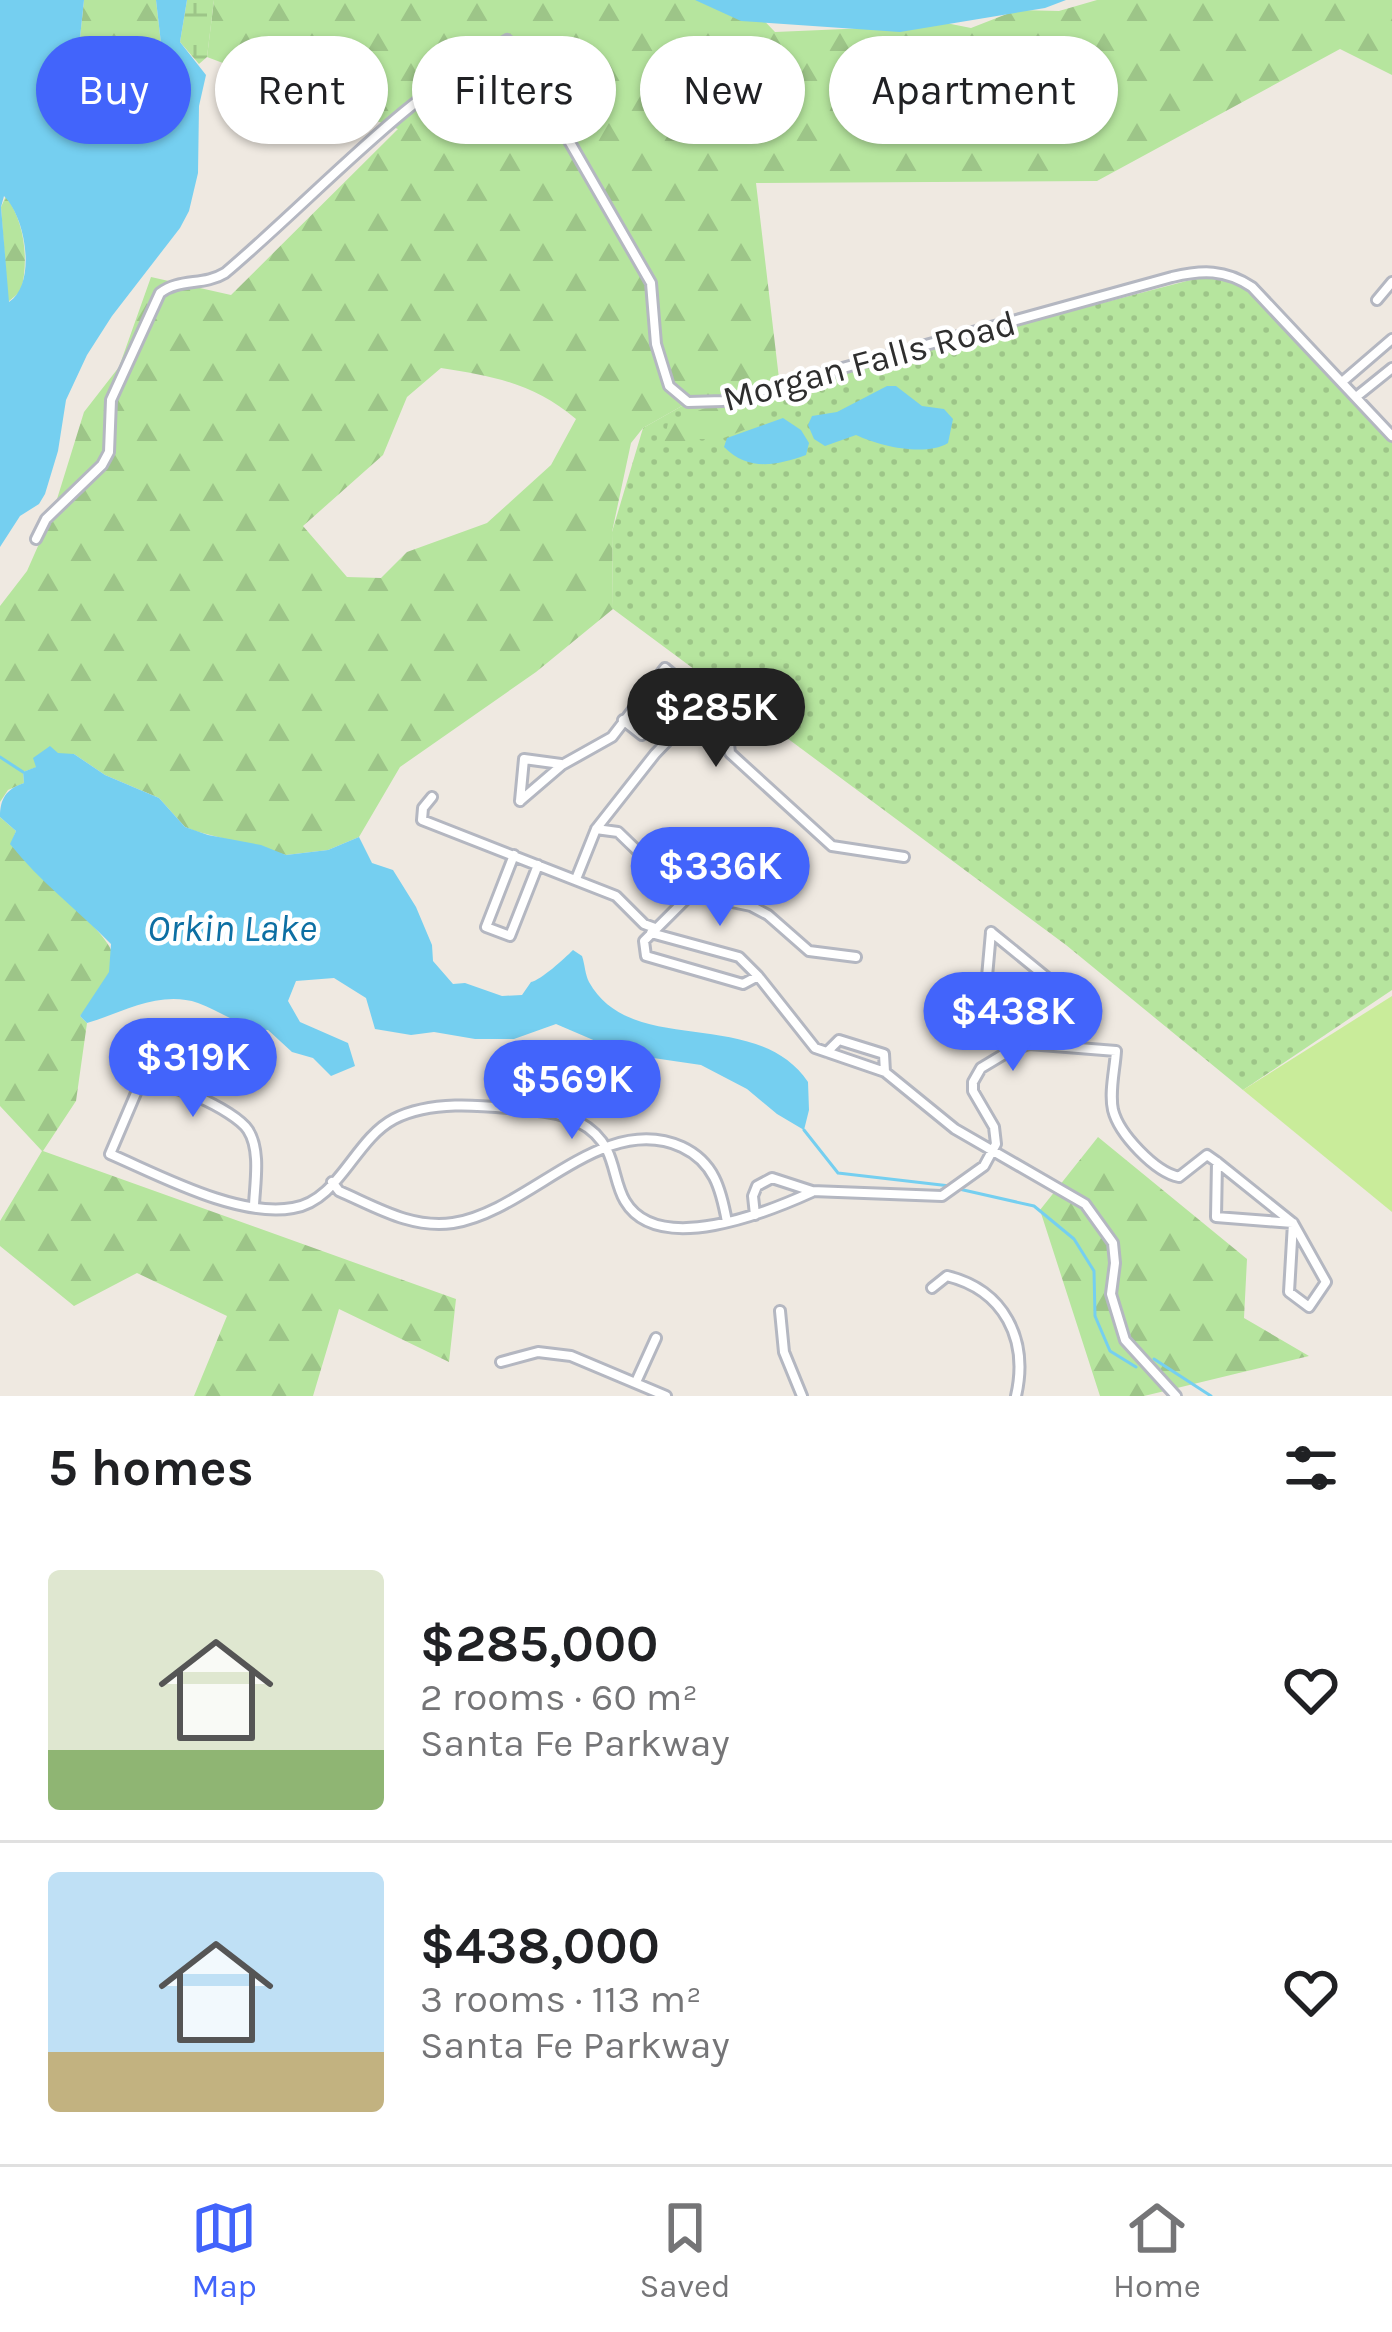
<!DOCTYPE html>
<html lang="en">
<head>
<meta charset="utf-8">
<style>
  body { margin:0; font-family:Karla,sans-serif; background:#f2f2f2; color:#202124; height:100vh; display:flex; flex-direction:column; font-size:45px; white-space:nowrap }
  * { box-sizing:border-box; margin:0 }
  p { font-size:39px; color:#757577 }
  .icon { flex:none; width:66px; height:66px; fill:none; stroke:currentColor; stroke-width:2; stroke-linecap:round; stroke-linejoin:round }
  .map { position:relative; height:1396px; overflow:hidden }
  .side { display:flex; flex-direction:column; background:#fff; flex:1 }
  .side>* { flex:none }
  .hud { position:absolute; left:36px; top:36px; width:1320px; height:108px; display:flex; gap:24px }
  .price { position:absolute; translate:-50% -102px; padding:0 27px; border-radius:42px; background:#4264fb; color:#fff; font-size:39px; line-height:78px; filter:drop-shadow(0 3px 6px #0008) }
  .price::after { content:''; position:absolute; left:50%; top:72px; width:36px; height:27px; margin-left:-18px; background:inherit; clip-path:polygon(0 0,100% 0,50% 100%) }
  .price.current { background:#222; color:#fff }
  ul { padding:0; list-style:none }
  li { display:flex; align-items:center; gap:36px; height:300px; padding:0 48px }
  li+li { border-top:3px solid #e0e0e0 }
  li span { display:grid; place-items:center; flex:none; width:336px; height:240px; border-radius:12px; color:#555 }
  li>.icon { margin-inline-start:auto }
  span .icon { width:144px; height:144px; fill:#fffc; stroke-width:1 }
  li b { font-size:51px }
  h2 { display:flex; justify-content:space-between; align-items:center; height:144px; padding:0 48px; font-size:51px }
  .tag { padding:0 42px; border-radius:54px; background:#fff; box-shadow:0 3px 9px #0004; font-size:42px; line-height:108px }
  .tag.current { background:#4264fb; color:#fff }
  .tab-bar { display:flex; justify-content:space-around; align-items:center; height:168px; border-top:3px solid #e0e0e0; background:#fff; font-size:33px; color:#757577 }
  .tab-bar a { display:grid; justify-items:center; gap:6px }
  .tab-bar .current { color:#4264fb }
  .map>svg:first-child { display:block }
  .grass { fill:url(#grass-dots) }
  .forest { fill:url(#forest-firs); fill-rule:evenodd }
  .wetland { fill:url(#wetland-marsh) }
  .pitch { fill:#c9ec9a }
  .water { fill:#75cff0; fill-rule:evenodd }
  .lines { fill:none; stroke-linecap:round; stroke-linejoin:round }
  .stream { stroke:#75cff0; stroke-width:3 }
  .minor-casing { stroke:#b4b7c1; stroke-width:14 }
  .minor { stroke:#fff; stroke-width:8 }
  .labels { text-anchor:middle; stroke-width:9; stroke-linejoin:round; paint-order:stroke }
  .street-label { font-size:36px; fill:#2e2e2e; stroke:#fff }
  .water-label { font-size:39px; font-style:italic; fill:#0d6fa3; stroke:#fff }
</style>
</head>
<body>
<div class="map">
<svg width="1392" height="1396" viewBox="0 0 1392 1396">
  <defs>
    <pattern id="grass-dots" width="8" height="8" patternUnits="userSpaceOnUse" patternTransform="scale(3)"><rect width="8" height="8" fill="#b6e59e"/><path d="M2 2h.1M6 6h.1" fill="none" stroke="#9dc588" stroke-width="1.8" stroke-linecap="round"/></pattern>
    <pattern id="forest-firs" width="22" height="20" patternUnits="userSpaceOnUse" patternTransform="scale(3)"><rect width="22" height="20" fill="#b6e59e"/><path d="M5 1l3.5 6h-7zM16 11l3.5 6h-7z" fill="#9dc588"/></pattern>
    <pattern id="wetland-marsh" width="20" height="14" patternUnits="userSpaceOnUse" patternTransform="scale(3)"><rect width="20" height="14" fill="#b6e59e"/><path d="M1 5h8M5 5V1M11 12h8M15 12V8" fill="none" stroke="#9dc588"/></pattern>
  </defs>
  <rect width="100%" height="100%" fill="#efe9e1"/>
  <path class="grass" d="M1202 277 1244 279 1392 438V990L1243 1090 1066 945 613 609 612 532 643 428 689 402 727 401Z"/>
  <path class="forest" d="M84 0H156L162 52 149 62 91 48 80 38Z
    M214 0H744L775 32 868 28 921 18 971 28 1017 10 1059 11 1097 0H1392V75L1340 49 1097 181 756 183 780 387 727 401 689 402 643 428 631 443 612 532 613 609 536 672 400 767 359 837 328 850 286 855 195 831 185 827 159 798 105 775 74 754 23 772 24 783 8 790 0 802V606L27 571 53 512 84 412 119 367 151 277 231 295 398 129 207 57ZM441 368C494 376 534 384 576 419L551 465 487 523 407 552 381 578 347 577 303 526 383 455 407 397Z
    M6 196C25 223 29 260 21 291L8 302 1 207Z
    M737 402 762 417V423L721 439H700L676 450 664 442 668 423 705 408Z
    M0 817 16 831 11 844C29 869 114 935 113 957 112 977 94 1001 80 1016L87 1023 76 1101 43 1151 456 1299 449 1362 339 1309 313 1396H194L227 1316 137 1273 74 1306 0 1246V1221L42 1151 0 1106Z
    M1098 1137 1247 1259 1244 1318 1309 1356 1144 1396H1100L1040 1210Z"/>
  <path class="wetland" d="M187 0H214L207 57 199 64 180 42Z"/>
  <path class="pitch" d="M1392 996V1212L1243 1090Z"/>
  <path class="water" d="M0 0H84L80 38 91 48 149 62 162 52 156 0H187L180 42 206 75 199 106 198 173 189 211 180 228 112 316 87 355 66 400 58 451 45 494 39 504 20 516 0 547ZM4 196C26 218 37 283 9 302L1 207Z
    M695 0H1066L1045 8 900 32 741 21Z
    M887 386H896L922 406 944 409 953 419 948 443C925 457 879 446 856 435L825 446 814 439 808 425 812 416 837 412Z
    M783 418 801 430 809 443 806 455C775 466 748 471 724 447L727 438Z
    M50 746 58 753 74 754 105 775 159 798 185 827 208 835 261 845 286 855 328 850 359 837 372 863 393 870 416 907 432 945 433 961 453 984 465 983 502 996 522 995 531 982C541 980 564 959 573 950L582 956C585 965 585 974 589 982 632 1059 756 1005 808 1082L809 1110 804 1130 777 1114 747 1089 701 1065 626 1054 556 1024 514 1039H475L434 1032 411 1035 375 1029 366 998 334 978 296 981 288 1001 300 1022 348 1043 355 1066 331 1076 313 1058 292 1052 268 1030C243 1029 221 1011 198 1003 159 990 122 1013 87 1023L80 1016 109 972 111 944C78 910 40 882 10 844L16 831 0 817C0 799 6 789 24 783L23 772 36 767 33 758Z"/>
  <g class="lines">
    <path class="stream" d="M0 757 23 772
      M804 1130 838 1173 950 1186
      M959 1189 1034 1206 1074 1239 1094 1271 1095 1316 1110 1351 1136 1367
      M1154 1359 1211 1396"/>
    <defs>
      <path id="minor" d="M1377 300 1392 282
        M1342 382 1392 339
        M1356 397 1392 368
        M36 539 46 519 102 465 109 452 111 400 160 293C179 278 204 286 225 273 317 195 401 99 507 40L515 47 651 283 656 344 669 386 688 402 723 401 1172 277C1202 270 1225 269 1252 287L1392 436
        M623 720 642 735 683 683
        M432 797 423 808 422 820 616 896 644 924 655 928
        M520 801 562 765 612 737 665 668 683 683 698 717C719 723 729 731 730 753L832 846 904 857
        M520 801 524 759 561 764
        M596 829 618 832 679 891 751 906 768 915 809 951 856 957
        M514 855 486 927 510 936 538 865
        M576 879 596 829 655 754 678 730 698 717
        M691 894 644 941 646 956 743 984 758 976 815 1048 885 1072 955 1129 1085 1204 1113 1243 1115 1263 1111 1294 1125 1340 1176 1396
        M991 932 986 988 1068 995
        M991 932 1067 994
        M651 933 739 957 758 976
        M1011 990 1008 1034 1011 1050
        M827 1052 839 1040 884 1054 885 1072
        M332 1182 339 1191C376 1207 411 1229 453 1223 530 1211 602 1111 682 1147 714 1162 721 1189 727 1222
        M254 1205C255 1183 261 1150 248 1130 235 1110 160 1075 139 1086L110 1154C159 1175 238 1218 293 1208 339 1201 354 1140 394 1119 434 1099 486 1106 529 1110 559 1112 592 1120 607 1150 615 1166 616 1186 625 1201 658 1257 768 1212 812 1192
        M755 1215 753 1196 757 1186 772 1178 812 1191 942 1196 984 1166 996 1144 994 1127 973 1091V1082L981 1068 1011 1050 1029 1044 1116 1051C1115 1069 1109 1092 1113 1110 1119 1134 1155 1172 1179 1177L1207 1155 1217 1162 1293 1223 1326 1282 1309 1307 1289 1292 1293 1223 1216 1217 1217 1162
        M932 1288 947 1276C1004 1290 1029 1339 1016 1396
        M780 1311 784 1352 802 1396
        M501 1362 538 1352 571 1356 666 1396
        M636 1382 656 1338"/>
    </defs>
    <use href="#minor" class="minor-casing"/>
    <use href="#minor" class="minor"/>
  </g>
  <g class="labels">
    <g class="street-label">
      <text transform="translate(869 360) rotate(-15)" y="13">Morgan Falls Road</text>
    </g>
    <g class="water-label">
      <text x="232" y="941">Orkin Lake</text>
    </g>
  </g>
</svg>
<b class="price current" style="left:716px;top:770px">$285K</b>
<b class="price" style="left:720px;top:929px">$336K</b>
<b class="price" style="left:1013px;top:1074px">$438K</b>
<b class="price" style="left:193px;top:1120px">$319K</b>
<b class="price" style="left:572px;top:1142px">$569K</b>
<div class="hud">
<a class="tag current">Buy</a>
<a class="tag">Rent</a>
<a class="tag">Filters</a>
<a class="tag">New</a>
<a class="tag">Apartment</a>
</div>
</div>
<section class="side">
<h2>5 homes<svg class="icon" aria-label="filters" viewBox="0 0 24 24"><path d="M4 7h16M4 17h16"/><circle cx="9" cy="7" r="2"/><circle cx="15" cy="17" r="2"/></svg></h2>
<ul>
<li><span style="background:linear-gradient(#dfe7d0 75%,#8fb573 0)"><svg class="icon" aria-label="home" viewBox="0 0 24 24"><path d="M3 11l9-7 9 7M6 9v11h12V9"/></svg></span><div><b>$285,000</b><p>2 rooms · 60 m²</p><p>Santa Fe Parkway</p></div><svg class="icon" aria-label="heart" viewBox="0 0 24 24"><path d="M12 20l-8-8c-3-5 5-10 8-4 3-6 11-1 8 4z"/></svg></li>
<li><span style="background:linear-gradient(#bfe0f5 75%,#c2b280 0)"><svg class="icon" aria-label="home" viewBox="0 0 24 24"><path d="M3 11l9-7 9 7M6 9v11h12V9"/></svg></span><div><b>$438,000</b><p>3 rooms · 113 m²</p><p>Santa Fe Parkway</p></div><svg class="icon" aria-label="heart" viewBox="0 0 24 24"><path d="M12 20l-8-8c-3-5 5-10 8-4 3-6 11-1 8 4z"/></svg></li>
</ul>
</section>
<nav class="tab-bar">
<a class="current"><svg class="icon" aria-label="map" viewBox="0 0 24 24"><path d="M3 6l6-2 6 2 6-2v14l-6 2-6-2-6 2zM9 4v14M15 6v14"/></svg>Map</a>
<a><svg class="icon" aria-label="saved" viewBox="0 0 24 24"><path d="M7 4h10v16l-5-4-5 4z"/></svg>Saved</a>
<a><svg class="icon" aria-label="home" viewBox="0 0 24 24"><path d="M3 11l9-7 9 7M6 9v11h12V9"/></svg>Home</a>
</nav>
</body>
</html>
